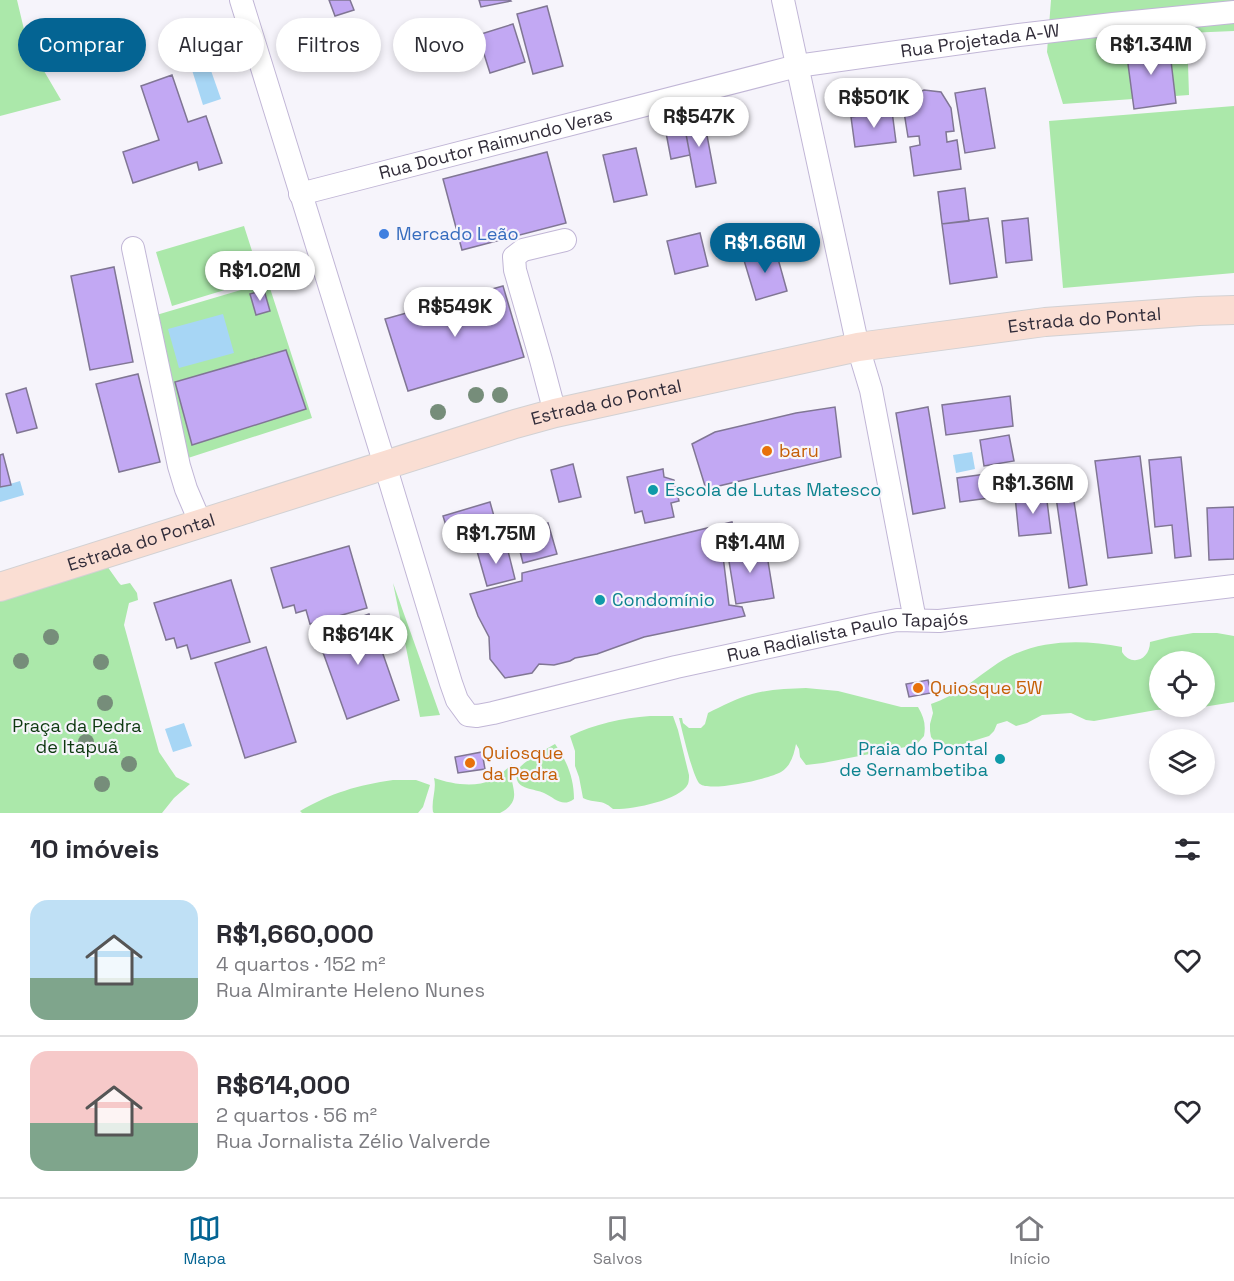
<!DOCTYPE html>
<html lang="pt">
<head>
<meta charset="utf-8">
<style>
  body { margin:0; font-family:"Space Grotesk",sans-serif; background:#f2f2f3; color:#2b2b33; height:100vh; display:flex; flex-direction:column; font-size:22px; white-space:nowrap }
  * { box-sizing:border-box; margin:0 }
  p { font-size:20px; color:#7c7c81 }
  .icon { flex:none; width:33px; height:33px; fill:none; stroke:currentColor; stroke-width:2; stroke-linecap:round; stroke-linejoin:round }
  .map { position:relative; height:813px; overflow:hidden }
  .panel { display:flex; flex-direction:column; background:#fff; flex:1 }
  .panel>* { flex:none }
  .top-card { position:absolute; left:18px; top:18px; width:600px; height:54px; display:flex; gap:12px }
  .buttons { position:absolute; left:1149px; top:651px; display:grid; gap:12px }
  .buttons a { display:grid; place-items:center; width:66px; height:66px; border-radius:50%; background:#fff; box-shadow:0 3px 9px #0003; font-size:30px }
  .price { position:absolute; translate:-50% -51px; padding:0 14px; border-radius:21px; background:#fff; color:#222; font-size:20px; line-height:39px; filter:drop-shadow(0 2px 3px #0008) }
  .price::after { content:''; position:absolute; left:50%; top:36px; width:18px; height:14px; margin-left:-9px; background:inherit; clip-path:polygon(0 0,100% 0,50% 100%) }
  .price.current { background:#046493; color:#fff }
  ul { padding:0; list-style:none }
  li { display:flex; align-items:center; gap:18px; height:150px; padding:0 30px }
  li+li { border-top:2px solid #e1e1e2 }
  li span { display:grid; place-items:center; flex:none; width:168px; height:120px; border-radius:18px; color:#555 }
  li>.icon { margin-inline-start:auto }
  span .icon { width:72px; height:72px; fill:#fffc; stroke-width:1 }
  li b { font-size:26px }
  h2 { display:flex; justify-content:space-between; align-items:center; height:72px; padding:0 30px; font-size:26px }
  .tag { padding:0 21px; border-radius:27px; background:#fff; box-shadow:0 3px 9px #0003; font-size:21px; line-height:54px }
  .tag.current { background:#046493; color:#fff }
  .tabs { display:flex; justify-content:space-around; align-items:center; height:84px; border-top:2px solid #e1e1e2; background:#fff; font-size:16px; color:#7c7c81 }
  .tabs a { display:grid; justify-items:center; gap:3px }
  .tabs .current { color:#046493 }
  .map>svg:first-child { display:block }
  .green { fill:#abe8aa; fill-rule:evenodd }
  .water { fill:#a7d6f5 }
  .building { fill:#c2a8f3; stroke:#807694; stroke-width:1.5 }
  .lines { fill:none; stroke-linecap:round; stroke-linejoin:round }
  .minor-casing { stroke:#c1b6d6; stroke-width:24 }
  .major-casing { stroke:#d2d1d3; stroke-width:30 }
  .minor { stroke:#fff; stroke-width:22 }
  .major { stroke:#faded3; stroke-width:28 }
  .tree { fill:#768d7a }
  .shop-dot { fill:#3f7fe0; stroke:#f6f4fb; stroke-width:2 }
  .food-dot { fill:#e8710a; stroke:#f6f4fb; stroke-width:2 }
  .culture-dot { fill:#0f9aa8; stroke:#f6f4fb; stroke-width:2 }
  .labels { text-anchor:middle; stroke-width:4.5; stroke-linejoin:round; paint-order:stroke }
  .street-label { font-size:18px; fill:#312c39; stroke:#f6f4fb }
  .shop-label { font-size:18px; fill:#366cbe; stroke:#f6f4fb; text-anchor:start }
  .food-label { font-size:18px; fill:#c56008; stroke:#f6f4fb; text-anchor:start }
  .culture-label { font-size:18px; fill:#0d838f; stroke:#f6f4fb; text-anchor:start }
  .park-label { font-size:18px; fill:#0e3910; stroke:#f6f4fb }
</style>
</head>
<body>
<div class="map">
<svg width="1234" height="813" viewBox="0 0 1234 813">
  <rect width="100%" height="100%" fill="#f6f4fb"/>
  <path class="green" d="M0 0H17L27 42 61 100 0 116Z
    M1051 0H1234V31L1187 33 1189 95 1063 104 1047 52Z
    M1234 106V273L1063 288 1049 121Z
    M244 226 261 279 172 306 156 252Z
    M268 282 312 418 188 458 153 316Z
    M107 566 119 583 121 585 130 583 137 593 138 600 129 603 124 625 159 752 176 777 190 784 174 798 162 813H0V597Z
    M393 583 440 715 420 717Z
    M1193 633H1217L1234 636V702L1203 707 1156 710 1094 721 1086 720 1071 713 1042 715 1027 723 1016 726 1007 721 997 724 994 731 989 736 960 745 943 746 937 744 931 737 930 731V724L933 713 931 704C956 696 976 678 998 663 1035 639 1081 639 1122 647V652C1131 667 1150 660 1150 642L1170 637ZM1160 662H1204V706H1160Z
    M806 688 838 691 901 707H918C924 717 926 725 924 736L916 745 823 763 806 765 800 757 799 749 796 744C794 754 791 766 781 772 769 779 710 792 700 784 693 779 682 729 679 718H682L683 723 689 728H701L705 724 708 713C722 706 737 698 752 694 769 689 788 689 806 688Z
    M650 716H673L678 730 689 775C689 778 689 781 688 784 680 801 629 810 613 809 601 798 595 804 583 798L579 777 575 766V751L570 736C595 724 622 718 650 716Z
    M555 744C567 761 574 778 574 799 562 808 555 798 544 793 534 788 513 790 517 772 519 763 547 749 555 744Z
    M512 764C506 783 527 799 500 813H434L433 812C431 800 437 789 434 778 452 784 474 788 492 780 499 777 506 769 512 764Z
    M393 780H416L430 785 423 807 418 813H302L300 811C331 793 358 785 393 780Z"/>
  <path class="water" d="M209 65 221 99 203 105 192 70Z
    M223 314 234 353 179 368 168 329Z
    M972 452 975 469 956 473 953 455Z
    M20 481 24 495 0 502V487Z
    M184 723 192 746 173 752 165 729Z"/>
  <path class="building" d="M329 0H350L354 10 335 16Z
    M479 0H510L511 1 481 7Z
    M547 6 563 66 533 74 517 14Z
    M513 24 525 62 490 73 478 35Z
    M1169 44 1176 103 1134 109 1126 49Z
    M172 75 188 122 206 116 222 163 199 170 197 162 133 183 123 152 159 140 141 86Z
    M985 88 995 148 965 153 955 93Z
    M924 90 941 92 951 108 954 131 946 132 947 142 957 140 961 169 914 176 910 147 920 145 919 136 908 137 904 112 909 97Z
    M702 109 716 183 696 187 682 113Z
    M892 111 896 142 855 147 851 117Z
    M682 113 690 155 671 159 663 117Z
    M636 148 647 195 614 202 603 155Z
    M547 152 566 223 462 250 443 179Z
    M965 188 969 221 942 224 938 192Z
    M988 218 997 277 950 284 942 224Z
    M1028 218 1032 260 1006 263 1002 221Z
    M700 233 708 266 675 274 667 241Z
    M775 248 787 291 756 300 743 257Z
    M114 267 133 362 90 370 71 276Z
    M503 286 524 357 408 391 385 319Z
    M264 290 270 311 256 315 250 294Z
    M286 350 306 409 192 445 175 382Z
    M138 374 160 462 119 472 96 384Z
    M26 388 37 428 17 433 6 394Z
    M1010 396 1013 426 946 435 942 405Z
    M835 407 841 457 706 489 692 444 715 432 796 413Z
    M928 407 945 508 913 514 896 413Z
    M1009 435 1014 461 984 466 980 440Z
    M3 454 11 485 0 487V455Z
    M1140 456 1152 553 1108 558 1095 461Z
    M1181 457 1191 556 1175 558 1172 525 1155 527 1149 460Z
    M573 464 581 497 559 502 551 470Z
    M663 469 664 477 674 480 679 501 671 503 674 517 645 523 642 511 635 513 627 477Z
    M993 473 996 497 960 502 957 478Z
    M1046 493 1051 533 1019 536 1015 496Z
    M1073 495 1087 585 1069 588 1056 497Z
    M490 502 499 534 453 548 443 516Z
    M1234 507V559L1209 560 1207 508Z
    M732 522 738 544 722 548 729 605 742 607 745 616 644 637 597 654 575 658 570 661 554 665 539 664 532 673 505 678 490 659 489 637 478 616 470 594 522 581V573Z
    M548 523 557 554 523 563 515 532Z
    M506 543 515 579 487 586 477 551Z
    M765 543 774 598 736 604 727 549Z
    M349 546 367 608 310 624 306 610 296 613 294 605 283 608 271 568Z
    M231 580 250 642 191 659 187 645 177 648 174 638 166 640 154 603Z
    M369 614 399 700 347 719 316 633Z
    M266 647 296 742 245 758 215 663Z
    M928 680 931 693 909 697 906 684Z
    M482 752 485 769 458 773 455 757Z"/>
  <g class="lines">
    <defs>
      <g id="minor">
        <path id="s1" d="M241 0 385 465 451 683 457 700 468 715 477 716 493 713 676 667 876 624 897 620 939 621 1234 586"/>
        <path d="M783 0 858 347 871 390 915 620"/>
        <path id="s2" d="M300 194 797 66 1019 35 1113 24 1234 12"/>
        <path d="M133 248 179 466 186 489 201 524"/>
        <path d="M555 413 541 360 515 270 514 257 523 250 565 240"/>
      </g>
      <g id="major">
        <path id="s3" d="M0 587 515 424 555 413 858 347 1045 322 1199 311 1234 310"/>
      </g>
    </defs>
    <use href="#minor" class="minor-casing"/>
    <use href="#major" class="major-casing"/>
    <use href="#minor" class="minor"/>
    <use href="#major" class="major"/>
  </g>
  <g class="tree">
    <circle cx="476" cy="395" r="8"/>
    <circle cx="500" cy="395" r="8"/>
    <circle cx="438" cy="412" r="8"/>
    <circle cx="51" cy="637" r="8"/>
    <circle cx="21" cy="661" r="8"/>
    <circle cx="101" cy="662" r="8"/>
    <circle cx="105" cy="703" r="8"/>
    <circle cx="86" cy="742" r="8"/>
    <circle cx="129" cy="764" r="8"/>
    <circle cx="102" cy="784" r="8"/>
  </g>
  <circle class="shop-dot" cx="384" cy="234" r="6"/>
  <g class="food-dot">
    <circle cx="767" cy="451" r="6"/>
    <circle cx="918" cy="688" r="6"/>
    <circle cx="470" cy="763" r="6"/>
  </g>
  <g class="culture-dot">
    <circle cx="653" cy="490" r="6"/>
    <circle cx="600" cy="600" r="6"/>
    <circle cx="1000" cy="759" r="6"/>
  </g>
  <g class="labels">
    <g class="street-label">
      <text dy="6" stroke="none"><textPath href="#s2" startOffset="698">Rua Projetada A-W</textPath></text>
      <text dy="6" stroke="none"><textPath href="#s2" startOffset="202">Rua Doutor Raimundo Veras</textPath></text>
      <text dy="6" stroke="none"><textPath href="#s3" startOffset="1120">Estrada do Pontal</textPath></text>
      <text dy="6" stroke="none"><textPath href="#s3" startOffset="634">Estrada do Pontal</textPath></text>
      <text dy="6" stroke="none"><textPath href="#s3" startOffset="148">Estrada do Pontal</textPath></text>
      <text dy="6" stroke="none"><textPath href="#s1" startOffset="1140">Rua Radialista Paulo Tapajós</textPath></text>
    </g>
    <g class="shop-label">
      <text x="396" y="240">Mercado Leão</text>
    </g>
    <g class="food-label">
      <text x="779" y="457">baru</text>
      <text x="930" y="694">Quiosque 5W</text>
      <text x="482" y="759">Quiosque<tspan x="482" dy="21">da Pedra</tspan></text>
    </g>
    <g class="culture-label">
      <text x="665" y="496">Escola de Lutas Matesco</text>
      <text x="612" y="606">Condomínio</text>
      <text x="988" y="755" text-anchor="end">Praia do Pontal<tspan x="988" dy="21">de Sernambetiba</tspan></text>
    </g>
    <g class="park-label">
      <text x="77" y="732">Praça da Pedra<tspan x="77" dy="21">de Itapuã</tspan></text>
    </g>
  </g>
</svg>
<div class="buttons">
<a><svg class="icon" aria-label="locate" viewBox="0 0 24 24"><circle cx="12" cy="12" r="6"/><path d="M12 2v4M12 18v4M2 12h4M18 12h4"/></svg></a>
<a><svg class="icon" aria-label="layers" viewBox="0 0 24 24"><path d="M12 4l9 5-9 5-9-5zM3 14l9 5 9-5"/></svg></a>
</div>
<b class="price" style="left:1151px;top:76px">R$1.34M</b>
<b class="price" style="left:874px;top:129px">R$501K</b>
<b class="price" style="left:699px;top:148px">R$547K</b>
<b class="price current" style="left:765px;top:274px">R$1.66M</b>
<b class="price" style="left:260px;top:302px">R$1.02M</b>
<b class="price" style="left:455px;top:338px">R$549K</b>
<b class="price" style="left:1033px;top:515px">R$1.36M</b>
<b class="price" style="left:496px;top:565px">R$1.75M</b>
<b class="price" style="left:750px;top:574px">R$1.4M</b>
<b class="price" style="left:358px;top:666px">R$614K</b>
<div class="top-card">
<a class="tag current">Comprar</a>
<a class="tag">Alugar</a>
<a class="tag">Filtros</a>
<a class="tag">Novo</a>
</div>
</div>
<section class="panel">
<h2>10 imóveis<svg class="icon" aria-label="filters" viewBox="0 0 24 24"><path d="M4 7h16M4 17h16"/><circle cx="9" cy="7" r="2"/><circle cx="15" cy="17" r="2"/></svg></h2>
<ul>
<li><span style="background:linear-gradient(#bfe0f5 65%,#7fa58c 0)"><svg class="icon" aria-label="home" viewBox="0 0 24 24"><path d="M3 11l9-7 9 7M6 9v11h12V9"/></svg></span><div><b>R$1,660,000</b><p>4 quartos · 152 m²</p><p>Rua Almirante Heleno Nunes</p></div><svg class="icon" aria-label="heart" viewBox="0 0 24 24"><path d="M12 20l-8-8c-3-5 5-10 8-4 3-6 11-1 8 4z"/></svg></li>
<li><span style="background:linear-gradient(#f6c9c9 60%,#7fa58c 0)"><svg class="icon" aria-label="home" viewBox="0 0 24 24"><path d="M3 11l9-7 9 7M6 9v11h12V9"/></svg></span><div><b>R$614,000</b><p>2 quartos · 56 m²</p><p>Rua Jornalista Zélio Valverde</p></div><svg class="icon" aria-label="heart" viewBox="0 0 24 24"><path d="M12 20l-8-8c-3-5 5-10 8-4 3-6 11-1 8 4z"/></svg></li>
</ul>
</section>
<nav class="tabs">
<a class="current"><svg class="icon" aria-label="map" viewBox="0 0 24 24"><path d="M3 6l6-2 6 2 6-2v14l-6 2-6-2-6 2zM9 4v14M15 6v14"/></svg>Mapa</a>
<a><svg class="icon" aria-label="saved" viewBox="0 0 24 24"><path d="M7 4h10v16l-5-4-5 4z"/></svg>Salvos</a>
<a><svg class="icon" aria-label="home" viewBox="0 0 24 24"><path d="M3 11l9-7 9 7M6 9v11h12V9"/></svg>Início</a>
</nav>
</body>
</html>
